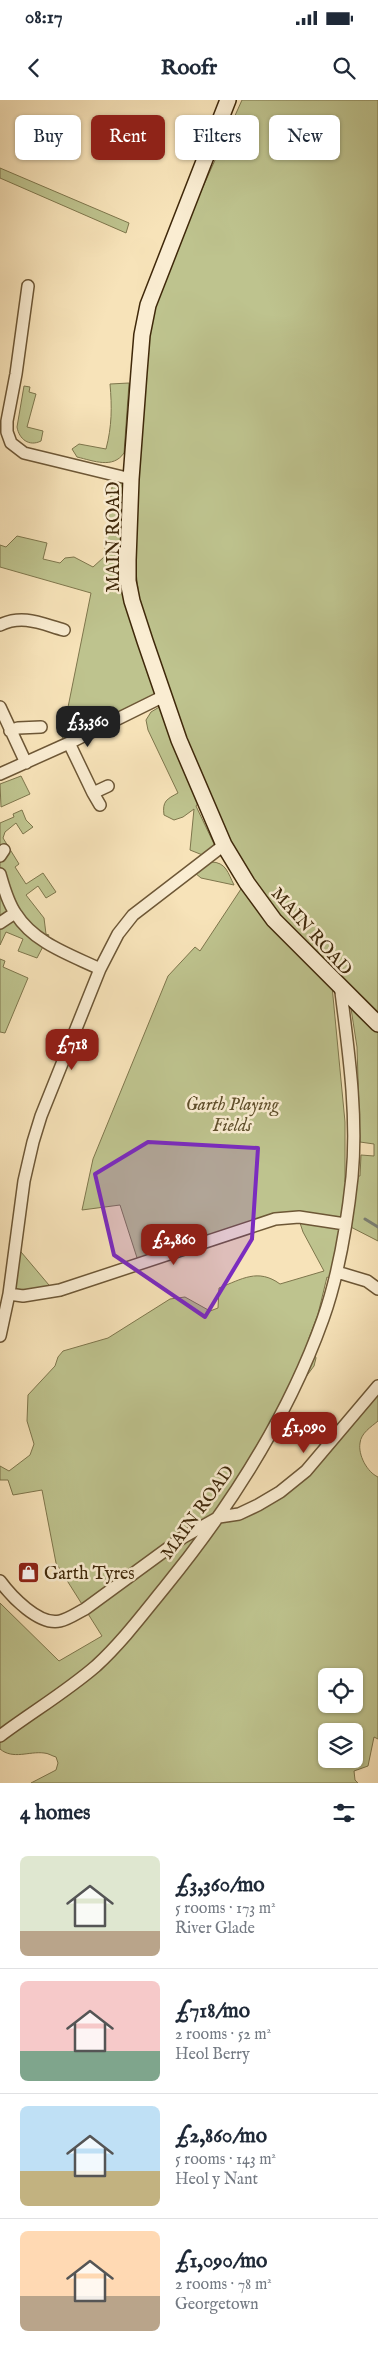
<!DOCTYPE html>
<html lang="en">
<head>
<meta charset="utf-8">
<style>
  body { margin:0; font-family:"IM FELL English",serif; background:#f6f6f7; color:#1f2937; height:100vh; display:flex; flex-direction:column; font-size:19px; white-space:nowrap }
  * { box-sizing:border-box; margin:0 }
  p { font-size:16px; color:#747a83 }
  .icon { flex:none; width:28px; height:28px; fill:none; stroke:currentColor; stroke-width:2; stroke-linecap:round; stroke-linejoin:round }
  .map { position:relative; height:1683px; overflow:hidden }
  .side { display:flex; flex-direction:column; background:#fff; flex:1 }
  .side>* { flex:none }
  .guide { position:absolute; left:15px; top:15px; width:349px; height:45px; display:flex; gap:10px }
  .tools { position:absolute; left:318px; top:1568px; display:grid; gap:10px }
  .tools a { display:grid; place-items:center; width:45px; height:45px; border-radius:8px; background:#fff; box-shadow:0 1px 4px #0004; font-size:25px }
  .price { position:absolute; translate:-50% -42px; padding:0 11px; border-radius:10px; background:#8f2418; color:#fff; font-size:16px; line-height:32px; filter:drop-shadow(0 1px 2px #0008) }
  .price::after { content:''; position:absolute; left:50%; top:30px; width:15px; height:11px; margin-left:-8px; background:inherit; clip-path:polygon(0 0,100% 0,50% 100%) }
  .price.on { background:#222; color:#fff }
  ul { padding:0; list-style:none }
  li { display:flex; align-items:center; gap:15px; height:125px; padding:0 20px }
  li+li { border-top:1px solid #e0e1e3 }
  li span { display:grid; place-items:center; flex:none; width:140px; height:100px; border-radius:8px; color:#555 }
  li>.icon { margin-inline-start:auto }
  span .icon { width:60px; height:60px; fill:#fffc; stroke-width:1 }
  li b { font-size:21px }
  h2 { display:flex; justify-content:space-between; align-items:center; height:60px; padding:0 20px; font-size:21px }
  .chip { padding:0 18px; border-radius:8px; background:#fff; box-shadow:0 1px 4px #0004; font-size:18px; line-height:45px }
  .chip.on { background:#8f2418; color:#fff }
  .status { display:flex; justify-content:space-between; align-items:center; height:35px; padding:0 25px; background:#fff; direction:ltr }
  .status svg { height:14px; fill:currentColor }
  header { display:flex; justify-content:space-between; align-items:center; height:65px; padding:0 20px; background:#fff; font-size:22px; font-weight:700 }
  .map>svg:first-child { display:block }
  .green { fill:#bec38e; stroke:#7e764c; fill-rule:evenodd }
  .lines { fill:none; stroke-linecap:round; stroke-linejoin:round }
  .stream { stroke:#7c8074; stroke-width:3 }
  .street-casing { stroke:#6d5736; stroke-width:14 }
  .secondary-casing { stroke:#3f280a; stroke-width:18 }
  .street { stroke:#faedd2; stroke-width:11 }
  .secondary { stroke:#faedd2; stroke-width:15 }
  .marked { fill:#7b2cbf; fill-opacity:0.2; stroke:#7b2cbf; stroke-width:4; stroke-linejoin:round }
  .labels { text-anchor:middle; stroke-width:5; stroke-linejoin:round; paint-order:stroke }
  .street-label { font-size:18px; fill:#3f280a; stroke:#faedd2 }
  .park-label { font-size:18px; font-style:italic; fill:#5f4f2b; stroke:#faedd2 }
  .poi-label { font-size:18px; fill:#3f280a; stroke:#faedd2; text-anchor:start }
</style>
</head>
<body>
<div class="status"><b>08:17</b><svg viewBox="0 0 49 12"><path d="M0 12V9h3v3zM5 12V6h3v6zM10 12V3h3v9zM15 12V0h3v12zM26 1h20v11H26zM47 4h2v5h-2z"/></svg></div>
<header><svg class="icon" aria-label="back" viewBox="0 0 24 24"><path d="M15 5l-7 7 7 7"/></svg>Roofr<svg class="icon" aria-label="search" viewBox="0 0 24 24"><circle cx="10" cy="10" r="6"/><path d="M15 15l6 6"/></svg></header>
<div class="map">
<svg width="378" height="1683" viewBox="0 0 378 1683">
  <rect width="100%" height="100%" fill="#f7e3b9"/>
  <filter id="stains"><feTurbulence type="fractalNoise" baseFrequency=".004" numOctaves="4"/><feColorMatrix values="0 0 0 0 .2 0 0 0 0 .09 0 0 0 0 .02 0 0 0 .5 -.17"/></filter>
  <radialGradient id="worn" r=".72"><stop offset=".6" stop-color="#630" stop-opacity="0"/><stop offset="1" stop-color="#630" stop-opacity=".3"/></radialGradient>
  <path class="green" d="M242 0H378V920L293 837 244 775 185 649 140 505 136 472 134 429 146 237 167 167Z
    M0 68 129 123 126 133 0 78Z
    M129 283 124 353C113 369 94 361 77 357L72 349 79 344 106 349C112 326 112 307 110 284Z
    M24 286 30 287 29 292 36 294 27 327 43 331 41 341C29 347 19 339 17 327Z
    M121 376 131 379 128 460 164 596 69 643 62 637 91 493 0 467V445L6 447 17 436 47 443 43 459 60 463 65 458 74 457 93 467 104 457 112 387Z
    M166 603 202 698 196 706 214 744 205 756 190 750 194 709 183 717 174 720 164 715C162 701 167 699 178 693L148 630 146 620 151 612Z
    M21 676 30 694 1 707 0 684Z
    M22 710 26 720 33 727 23 734 16 723 5 732 3 738 19 764 15 767 26 784 43 773 56 792 46 798 38 786 26 795 44 818 46 834 49 835 37 858 18 851 23 839 6 832 0 845V723L14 717 13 714Z
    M211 762C226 762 228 773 234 785L201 778 195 773Z
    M243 786 332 886 345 1022V1082L352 1077 360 1076 361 1055 374 1056V1044L360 1042 357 947 350 902 378 931V1141L345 1124 334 1180 327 1177 318 1214 309 1238 316 1258 314 1266 288 1301 220 1416C286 1396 332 1335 378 1286V1321C371 1327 361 1333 360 1343 358 1355 367 1372 378 1377V1639L374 1637 368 1666 354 1671 355 1680 358 1683H31L56 1670 58 1663 56 1657C52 1656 48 1653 44 1653 29 1651 13 1660 0 1649V1503L59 1561 102 1536 56 1463 42 1390 13 1395 8 1380H0V1366L9 1371 30 1355 34 1344 27 1321 28 1295 55 1266 58 1257 63 1251 108 1238 170 1199 185 1197 210 1211 218 1208 219 1188C242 1179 258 1168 280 1184L324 1171 303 1132 298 1117 139 1164 120 1105 82 1110 93 1059 168 876 195 847 200 851ZM326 1576H354V1604H326ZM326 1631H354V1659H326Z
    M0 859 5 861 3 867 28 878 5 933 0 932Z
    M16 1146 54 1191 9 1194Z"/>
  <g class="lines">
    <path class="stream" d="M365 1119 378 1127"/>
    <defs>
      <path id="street" d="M28 186 16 274 7 321V332L11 343 24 353 131 379
        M0 525C23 514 42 524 64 530
        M0 607 26 663
        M10 631 18 628 41 627
        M69 643 93 693 108 686
        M0 674 69 643 164 596
        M93 693 100 705
        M0 756 4 750
        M0 774C4 788 8 803 16 814 34 843 71 855 100 869
        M0 823 15 813
        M337 1172 367 1181 378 1189
        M9 1194 23 1196 60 1190 275 1119 299 1117 345 1124
        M0 1236 9 1194 24 1081 33 1042 41 1016 100 869 118 834 133 815 224 745
        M0 1481C11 1496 39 1526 60 1521 69 1519 77 1513 85 1509L182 1438 219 1417 239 1414 258 1405 280 1392 306 1371 378 1286
        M0 1636C32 1612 66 1592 96 1566 122 1542 143 1514 165 1487 231 1406 288 1317 323 1219 339 1174 347 1124 352 1077 358 1013 348 948 340 884"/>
      <path id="secondary" d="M228 0 148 205 142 235 139 272 131 379 128 460V481L132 501 145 541 179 640 224 745 247 783 274 820 378 924"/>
    </defs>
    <use href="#street" class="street-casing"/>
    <use href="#secondary" class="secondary-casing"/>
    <use href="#street" class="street"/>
    <use href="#secondary" class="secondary"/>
  </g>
  <path class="marked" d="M148 1042 258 1048 252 1139 205 1217 114 1155 95 1074Z"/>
  <defs>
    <symbol id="shop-square" viewBox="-11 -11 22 22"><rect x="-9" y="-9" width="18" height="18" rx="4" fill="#8f2418" stroke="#faedd2"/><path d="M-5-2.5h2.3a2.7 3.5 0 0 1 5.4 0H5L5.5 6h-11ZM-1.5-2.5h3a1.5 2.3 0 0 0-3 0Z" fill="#fff"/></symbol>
  </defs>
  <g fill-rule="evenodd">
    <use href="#shop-square" x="16" y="1460" width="25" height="25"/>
  </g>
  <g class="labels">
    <g class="street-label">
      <text transform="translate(113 437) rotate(-90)" y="6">MAIN ROAD</text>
      <text transform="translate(312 831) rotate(48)" y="6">MAIN ROAD</text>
      <text transform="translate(197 1412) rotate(-54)" y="6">MAIN ROAD</text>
    </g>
    <g class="park-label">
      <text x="232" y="1010">Garth Playing<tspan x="232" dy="21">Fields</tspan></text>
    </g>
    <g class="poi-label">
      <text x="44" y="1479">Garth Tyres</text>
    </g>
  </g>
  <rect width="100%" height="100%" filter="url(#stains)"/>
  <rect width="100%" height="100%" fill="url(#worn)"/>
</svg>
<div class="tools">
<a><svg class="icon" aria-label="locate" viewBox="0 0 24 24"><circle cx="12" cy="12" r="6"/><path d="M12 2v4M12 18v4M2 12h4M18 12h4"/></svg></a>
<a><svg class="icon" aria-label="layers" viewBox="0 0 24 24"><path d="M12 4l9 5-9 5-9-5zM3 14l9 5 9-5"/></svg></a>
</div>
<b class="price on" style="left:88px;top:648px">£3,360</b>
<b class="price" style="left:72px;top:971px">£718</b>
<b class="price" style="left:174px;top:1166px">£2,860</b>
<b class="price" style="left:304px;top:1354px">£1,090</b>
<div class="guide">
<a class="chip">Buy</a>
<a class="chip on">Rent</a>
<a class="chip">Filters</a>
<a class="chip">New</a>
</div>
</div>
<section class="side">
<h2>4 homes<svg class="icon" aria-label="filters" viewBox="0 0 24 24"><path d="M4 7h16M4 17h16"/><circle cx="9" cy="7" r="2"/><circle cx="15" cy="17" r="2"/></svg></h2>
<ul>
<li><span style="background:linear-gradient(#dfe7d0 75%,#b9a48a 0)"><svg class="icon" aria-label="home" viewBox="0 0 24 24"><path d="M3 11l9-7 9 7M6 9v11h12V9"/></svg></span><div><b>£3,360/mo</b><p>5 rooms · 173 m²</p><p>River Glade</p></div></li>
<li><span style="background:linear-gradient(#f6c9c9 70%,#7fa58c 0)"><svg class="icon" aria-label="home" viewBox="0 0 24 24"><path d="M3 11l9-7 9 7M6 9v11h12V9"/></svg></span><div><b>£718/mo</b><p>2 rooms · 52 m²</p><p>Heol Berry</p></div></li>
<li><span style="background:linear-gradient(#bfe0f5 65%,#c2b280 0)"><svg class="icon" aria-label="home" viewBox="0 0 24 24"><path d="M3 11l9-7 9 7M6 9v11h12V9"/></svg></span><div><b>£2,860/mo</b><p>5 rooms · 143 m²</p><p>Heol y Nant</p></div></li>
<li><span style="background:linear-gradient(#ffd9b3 65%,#b9a48a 0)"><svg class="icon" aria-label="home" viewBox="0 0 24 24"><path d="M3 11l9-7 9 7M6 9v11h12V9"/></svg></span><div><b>£1,090/mo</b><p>2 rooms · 78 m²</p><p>Georgetown</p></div></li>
</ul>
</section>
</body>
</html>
